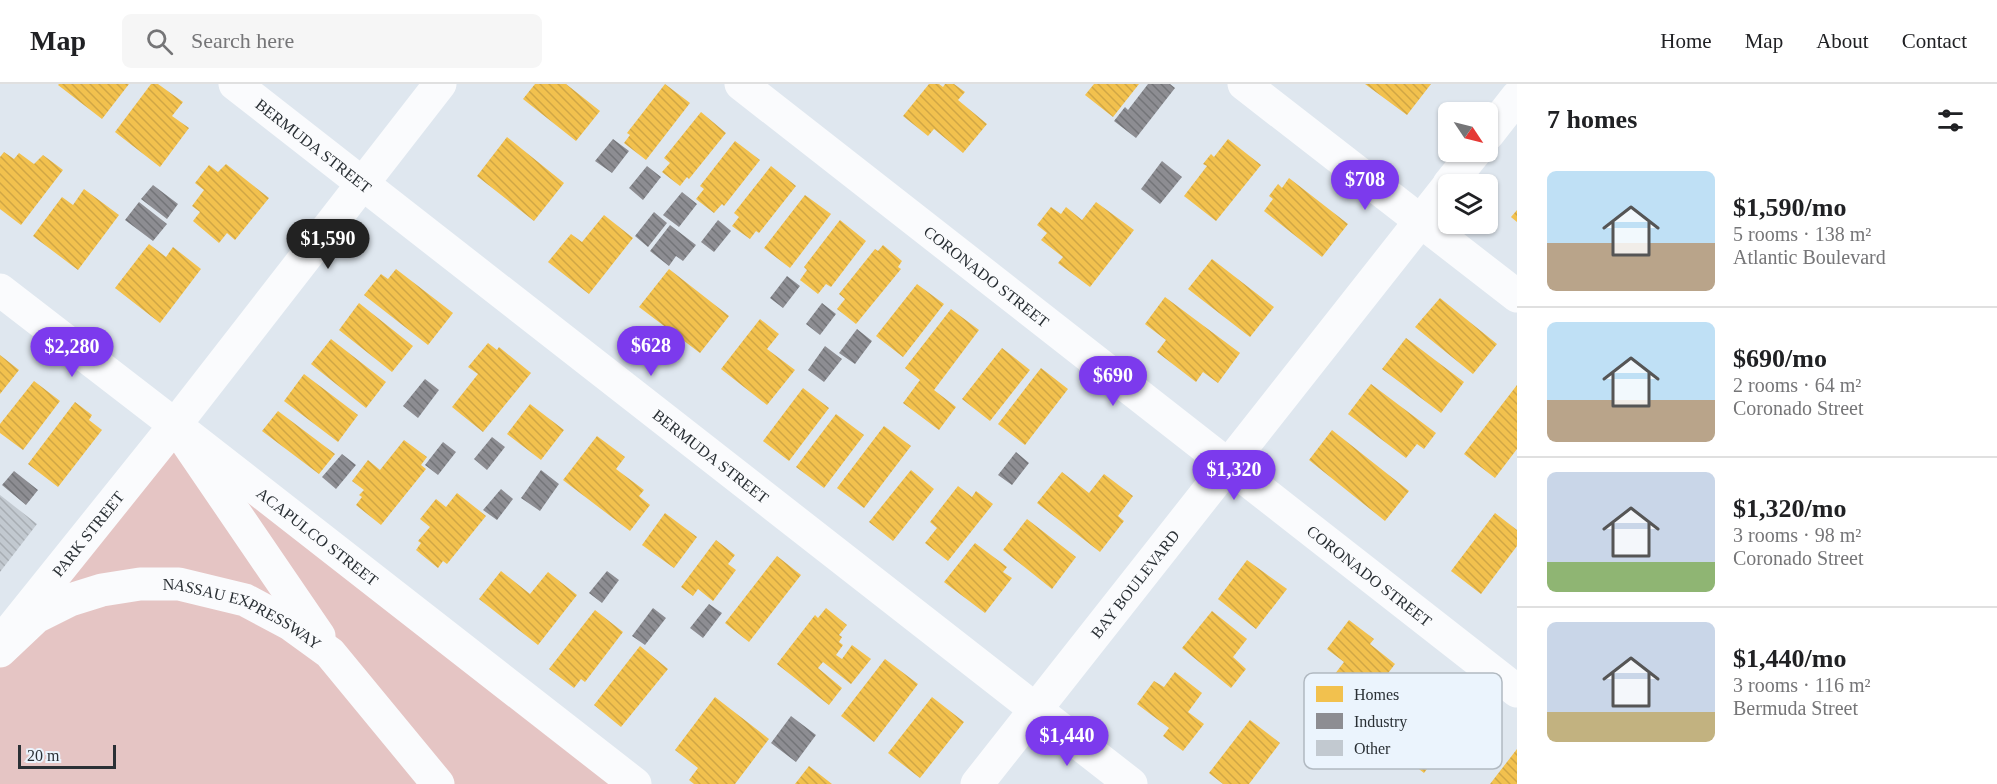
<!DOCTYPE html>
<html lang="en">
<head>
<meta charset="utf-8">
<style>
  body { margin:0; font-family:Georgia,serif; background:#f6f6f6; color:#202124; height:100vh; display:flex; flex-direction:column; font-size:22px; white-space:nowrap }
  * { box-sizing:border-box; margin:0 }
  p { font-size:20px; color:#757577 }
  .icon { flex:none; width:33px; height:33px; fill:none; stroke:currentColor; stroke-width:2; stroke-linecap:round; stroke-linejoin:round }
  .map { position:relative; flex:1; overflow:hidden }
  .drawer { display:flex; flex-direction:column; background:#fff; width:480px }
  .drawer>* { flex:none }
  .needle { width:39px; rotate:125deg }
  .fabs { position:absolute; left:1438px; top:18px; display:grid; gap:12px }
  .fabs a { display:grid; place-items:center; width:60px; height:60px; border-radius:9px; background:#fff; box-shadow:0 2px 4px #0004; font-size:30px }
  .scale { position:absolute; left:18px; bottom:15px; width:98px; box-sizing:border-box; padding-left:6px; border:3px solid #2a3035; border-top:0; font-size:16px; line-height:21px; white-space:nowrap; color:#2a3035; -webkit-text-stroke:4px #ebf4fd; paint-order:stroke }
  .price { position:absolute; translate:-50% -51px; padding:0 14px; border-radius:21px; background:#7c3aed; color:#fff; font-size:20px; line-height:39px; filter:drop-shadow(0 2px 3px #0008) }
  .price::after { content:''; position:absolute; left:50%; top:36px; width:18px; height:14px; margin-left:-9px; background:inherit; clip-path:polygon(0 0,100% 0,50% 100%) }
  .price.selected { background:#222; color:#fff }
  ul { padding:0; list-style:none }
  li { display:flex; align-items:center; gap:18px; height:150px; padding:0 30px }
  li+li { border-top:2px solid #e0e0e0 }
  li span { display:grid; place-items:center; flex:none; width:168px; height:120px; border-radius:9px; color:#555 }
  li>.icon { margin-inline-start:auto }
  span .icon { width:72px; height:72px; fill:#fffc; stroke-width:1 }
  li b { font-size:26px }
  h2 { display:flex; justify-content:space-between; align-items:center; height:72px; padding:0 30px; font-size:26px }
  header { display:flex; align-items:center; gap:36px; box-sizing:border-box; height:84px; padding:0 30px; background:#fff; border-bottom:2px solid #e0e0e0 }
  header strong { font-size:28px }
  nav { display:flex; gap:33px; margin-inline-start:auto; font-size:21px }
  .search { width:420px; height:54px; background:#f6f6f6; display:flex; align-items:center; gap:15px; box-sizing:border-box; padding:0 21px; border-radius:9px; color:#757577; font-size:22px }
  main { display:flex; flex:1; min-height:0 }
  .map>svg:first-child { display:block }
  .green { fill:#e5c5c4 }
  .homes { fill:url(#homes-back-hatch) }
  .industry { fill:url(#industry-back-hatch) }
  .building { fill:url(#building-back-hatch) }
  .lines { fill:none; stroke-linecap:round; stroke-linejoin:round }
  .street { stroke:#fafbfd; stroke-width:33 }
  .highway { stroke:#fafbfd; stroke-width:33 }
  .labels { text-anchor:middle; stroke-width:6; stroke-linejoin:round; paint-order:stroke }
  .street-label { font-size:16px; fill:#2a3035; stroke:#ebf4fd }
  .key { fill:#ebf4fd; stroke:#b1b9c1; stroke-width:1.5 }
  .key-label { font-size:16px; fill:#2a3035 }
</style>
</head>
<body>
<header>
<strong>Map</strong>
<div class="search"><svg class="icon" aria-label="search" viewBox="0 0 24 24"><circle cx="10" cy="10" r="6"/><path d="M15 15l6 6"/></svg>Search here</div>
<nav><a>Home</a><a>Map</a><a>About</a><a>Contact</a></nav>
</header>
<main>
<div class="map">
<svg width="1517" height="700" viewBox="0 0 1517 700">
  <defs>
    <pattern id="homes-back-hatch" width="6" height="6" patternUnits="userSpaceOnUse" patternTransform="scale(1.5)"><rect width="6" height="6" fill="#f2c14e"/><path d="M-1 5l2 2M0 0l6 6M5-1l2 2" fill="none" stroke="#d0a645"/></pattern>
    <pattern id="industry-back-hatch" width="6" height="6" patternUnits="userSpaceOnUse" patternTransform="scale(1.5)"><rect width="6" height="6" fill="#8d8d92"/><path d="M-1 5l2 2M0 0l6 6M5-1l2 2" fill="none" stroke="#737478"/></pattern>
    <pattern id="building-back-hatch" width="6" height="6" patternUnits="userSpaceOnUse" patternTransform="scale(1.5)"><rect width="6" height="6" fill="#c2c9d0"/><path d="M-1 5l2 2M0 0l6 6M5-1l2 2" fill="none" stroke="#a7adb3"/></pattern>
  </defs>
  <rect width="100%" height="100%" fill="#dfe7ef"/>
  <path class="green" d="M175 341 634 700H0V560Z"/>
  <path class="homes" d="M59 0H129L102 35 58 1Z
    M151 0H158L183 18 172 32 189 44 160 83 115 48Z
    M535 0H566L600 27 576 57 523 15Z
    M665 0 690 19 646 76 624 59 630 51 627 49Z
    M929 0H939L943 3 945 0H954L965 8 958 16 987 40 963 69 934 45 928 52 903 32Z
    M1094 0H1139L1113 33 1085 11Z
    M1365 0H1431L1407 31Z
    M701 28 726 49 689 95 687 93 680 102 662 88 670 79 664 74Z
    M507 53 564 99 534 137 477 92Z
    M1228 55 1261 81 1216 137 1184 112 1207 82 1203 80 1211 70 1214 73Z
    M735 57 760 76 724 122 722 120 714 129 696 115 704 105 700 102Z
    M4 68 14 75 19 69 34 80 43 71 63 86 21 141 0 125V73Z
    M226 80 269 114 235 156 227 149 219 159 193 137 200 128 192 122 204 106 195 99 209 81 218 88Z
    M771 82 796 102 759 149 756 147 750 155 732 142 739 133 734 129Z
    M1289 94 1348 140 1322 173 1264 127 1273 115 1269 112 1278 100 1282 104Z
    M84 105 119 131 78 186 33 152 62 113 73 121Z
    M805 111 831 130 790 184 764 164Z
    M1096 118 1134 146 1090 203 1058 179 1063 173 1041 156 1047 149 1037 141 1051 123 1061 130 1066 123 1082 136Z
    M1517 126V138L1511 133Z
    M604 131 633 154 589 210 548 178 571 150 582 158Z
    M840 136 866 157 831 203 826 200 818 210 800 196 807 186 804 183Z
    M149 160 166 173 173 163 201 185 160 239 115 204Z
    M883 161 902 177 898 183 901 185 856 240 837 225 845 215 839 210 875 165 878 167Z
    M1212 175 1274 223 1250 253 1188 205Z
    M396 185 453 229 428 261 364 211 381 190 388 195Z
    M669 185 729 232 700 269 639 223Z
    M917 200 944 220 903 273 876 252Z
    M1165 213 1240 269 1218 299 1203 288 1196 298 1157 268 1166 256 1145 240Z
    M1440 214 1497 260 1473 290 1415 243Z
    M359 219 413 262 392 288 339 246Z
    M951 225 979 246 934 306 956 323 939 346 903 319 920 296 905 284Z
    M760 235 779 250 767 265 795 286 767 321 721 285Z
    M1406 254 1464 298 1441 329 1382 285Z
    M331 255 386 298 366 324 311 280Z
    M488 259 497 266 499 263 531 289 483 348 452 323 478 290 468 283Z
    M1002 264 1030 286 990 337 962 315Z
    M0 271 19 286 0 310Z
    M1041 284 1068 305 1025 361 998 340Z
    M304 290 358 331 338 358 284 317Z
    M34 297 60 317 23 366 0 349V340Z
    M1371 300 1436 349 1424 365 1417 360 1406 374 1348 330Z
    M1517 301V365L1495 394 1464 370Z
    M803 304 829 324 789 377 763 357Z
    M75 318 92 331 89 336 102 346 58 403 28 380Z
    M530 320 564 346 541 376 507 350Z
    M278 327 335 370 319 390 262 347Z
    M836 330 864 351 824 404 796 383Z
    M884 342 911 362 864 424 837 404Z
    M1332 346 1409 407 1385 437 1309 376Z
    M597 352 625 373 616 385 644 406 639 412 650 421 630 447 563 396Z
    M404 356 427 373 421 381 426 385 381 441 356 421 362 413 359 411 364 406 352 397 368 376 380 386Z
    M911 386 934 405 893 457 869 438Z
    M1062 388 1089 409 1104 390 1133 412 1118 432 1124 437 1100 468 1037 419Z
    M958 402 972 413 976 407 993 420 948 477 925 459 937 444 930 438Z
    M457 409 486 432 447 480 443 477 438 484 416 466 421 459 418 457 430 443 420 435 436 415 446 423Z
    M665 429 697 453 674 484 642 461Z
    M1495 429 1517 446V462L1481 510 1451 487Z
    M1027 435 1076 473 1052 505 1003 466Z
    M716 456 735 471 728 480 736 486 713 517 698 505 693 512 681 503Z
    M975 459 1007 483 1003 488 1012 494 985 529 944 498Z
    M777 472 801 491 749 558 725 539Z
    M1247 476 1287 505 1256 545 1218 515Z
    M501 487 530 510 548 488 577 511 538 561 479 515Z
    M826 524 847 541 839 551 842 553 839 558 843 561 836 571 842 575 852 561 871 575 851 600 823 578 818 584 842 604 829 621 777 580 815 531 818 534Z
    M595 526 623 548 585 598 581 595 574 604 549 585Z
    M1212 527 1247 555 1233 573 1246 585 1231 604 1182 564Z
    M1349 536 1374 555 1370 560 1395 580 1352 637 1319 611 1344 578 1327 565Z
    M640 562 668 585 621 643 594 621Z
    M885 575 918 600 874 658 841 632Z
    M1175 588 1202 609 1188 628 1204 640 1183 667 1163 652 1169 644 1137 620 1154 597 1164 603Z
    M1445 612 1469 630 1424 689 1369 647 1393 617 1413 633 1398 653 1407 661Z
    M715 613 769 655 735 700H694L689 696 698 684 675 666Z
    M932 613 964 638 920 694 888 669Z
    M1250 636 1280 659 1249 700H1223L1209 689Z
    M1517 665V700H1490Z
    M809 682 832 700H795Z"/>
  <path class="industry" d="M1148 0H1170L1175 4 1136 54 1114 37 1125 23 1128 26Z
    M613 55 629 67 612 89 595 77Z
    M1162 77 1182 93 1160 120 1141 105Z
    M647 82 661 93 643 116 629 104Z
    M153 101 178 120 167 135 141 115Z
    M682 108 697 120 679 143 663 131Z
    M139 118 167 140 153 157 125 136Z
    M654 128 667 139 648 163 635 152Z
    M718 136 731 147 714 168 701 158Z
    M670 141 696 161 683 177 676 172 669 182 650 167Z
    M787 192 800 202 783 224 770 214Z
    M822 219 836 230 820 251 806 240Z
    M857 245 872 257 855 280 839 269Z
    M825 262 842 275 824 298 808 286Z
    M425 295 439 306 418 334 403 322Z
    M492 353 505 363 487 386 474 375Z
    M443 358 456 368 438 391 425 381Z
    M1016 368 1029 379 1012 401 998 391Z
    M342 370 356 381 336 405 322 393Z
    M541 386 559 400 540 427 521 414Z
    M14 387 38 406 26 421 2 401Z
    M501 405 513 415 497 436 483 426Z
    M607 487 619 496 602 519 589 509Z
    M709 520 722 529 703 554 690 544Z
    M653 524 666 534 645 561 632 552Z
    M791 632 816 651 796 678 771 659Z"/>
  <path class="building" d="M0 411 37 440 0 488Z"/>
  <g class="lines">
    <g class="street">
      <path id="s1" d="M235 0 1131 700"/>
      <path id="s2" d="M741 0 1517 607"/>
      <path d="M1244 0 1517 212"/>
      <path d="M1488 50 1517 13"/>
      <path d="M1449 100 1475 68"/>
      <path id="s3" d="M0 206 175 341 635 700"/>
      <path id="s4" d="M9 548 175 341 440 0"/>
      <path id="s5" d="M977 700 1449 101"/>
    </g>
    <g class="highway">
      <path d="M175 341 319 552"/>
      <path id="s6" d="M0 567 36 533 70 516 102 506 140 500H179L245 516 290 540 330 569 438 700"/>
    </g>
  </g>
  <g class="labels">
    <g class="street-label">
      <text dy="6" stroke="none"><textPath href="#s1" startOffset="100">BERMUDA STREET</textPath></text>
      <text dy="6" stroke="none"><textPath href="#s2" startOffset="312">CORONADO STREET</textPath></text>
      <text dy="6" stroke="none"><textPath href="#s1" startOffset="604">BERMUDA STREET</textPath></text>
      <text dy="6" stroke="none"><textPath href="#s4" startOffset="126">PARK STREET</textPath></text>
      <text dy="6" stroke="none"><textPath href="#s3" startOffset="402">ACAPULCO STREET</textPath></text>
      <text dy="6" stroke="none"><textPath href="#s2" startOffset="798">CORONADO STREET</textPath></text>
      <text dy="6" stroke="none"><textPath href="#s5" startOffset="255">BAY BOULEVARD</textPath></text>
      <text dy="6" stroke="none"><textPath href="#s6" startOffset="268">NASSAU EXPRESSWAY</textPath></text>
    </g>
  </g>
  <rect x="1304" y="589" width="198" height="96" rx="9" class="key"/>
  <rect x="1316" y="602" width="27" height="16" fill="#f2c14e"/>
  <rect x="1316" y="629" width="27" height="16" fill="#8d8d92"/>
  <rect x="1316" y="656" width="27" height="16" fill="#c2c9d0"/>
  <g class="key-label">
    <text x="1354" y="616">Homes</text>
    <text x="1354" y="643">Industry</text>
    <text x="1354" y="670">Other</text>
  </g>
</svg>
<div class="fabs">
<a><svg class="needle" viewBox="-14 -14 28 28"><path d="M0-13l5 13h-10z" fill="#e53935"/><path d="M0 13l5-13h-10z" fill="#757577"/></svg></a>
<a><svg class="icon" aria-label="layers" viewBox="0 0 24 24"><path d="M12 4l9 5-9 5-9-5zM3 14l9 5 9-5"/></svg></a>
</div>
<div class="scale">20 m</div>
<b class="price" style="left:1365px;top:127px">$708</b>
<b class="price selected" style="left:328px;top:186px">$1,590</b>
<b class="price" style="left:651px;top:293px">$628</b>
<b class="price" style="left:72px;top:294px">$2,280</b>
<b class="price" style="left:1113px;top:323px">$690</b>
<b class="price" style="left:1234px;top:417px">$1,320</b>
<b class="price" style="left:1067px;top:683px">$1,440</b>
</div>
<section class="drawer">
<h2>7 homes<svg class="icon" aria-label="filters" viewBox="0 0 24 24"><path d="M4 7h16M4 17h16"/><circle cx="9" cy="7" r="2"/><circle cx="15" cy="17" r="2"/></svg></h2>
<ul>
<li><span style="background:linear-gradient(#bfe0f5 60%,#b9a48a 0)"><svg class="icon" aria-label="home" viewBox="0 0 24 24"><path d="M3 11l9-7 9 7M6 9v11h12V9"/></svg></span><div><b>$1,590/mo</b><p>5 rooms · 138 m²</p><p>Atlantic Boulevard</p></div></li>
<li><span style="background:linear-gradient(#bfe0f5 65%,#b9a48a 0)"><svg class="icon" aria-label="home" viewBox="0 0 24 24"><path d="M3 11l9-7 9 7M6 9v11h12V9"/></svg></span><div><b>$690/mo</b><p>2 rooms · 64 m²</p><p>Coronado Street</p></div></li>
<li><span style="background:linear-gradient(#c9d6e8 75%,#8fb573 0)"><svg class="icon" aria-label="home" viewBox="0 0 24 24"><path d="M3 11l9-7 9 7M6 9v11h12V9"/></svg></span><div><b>$1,320/mo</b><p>3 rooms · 98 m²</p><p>Coronado Street</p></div></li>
<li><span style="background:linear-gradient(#c9d6e8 75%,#c2b280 0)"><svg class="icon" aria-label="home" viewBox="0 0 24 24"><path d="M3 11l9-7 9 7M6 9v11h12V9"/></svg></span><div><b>$1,440/mo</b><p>3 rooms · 116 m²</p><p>Bermuda Street</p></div></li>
</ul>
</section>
</main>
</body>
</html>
